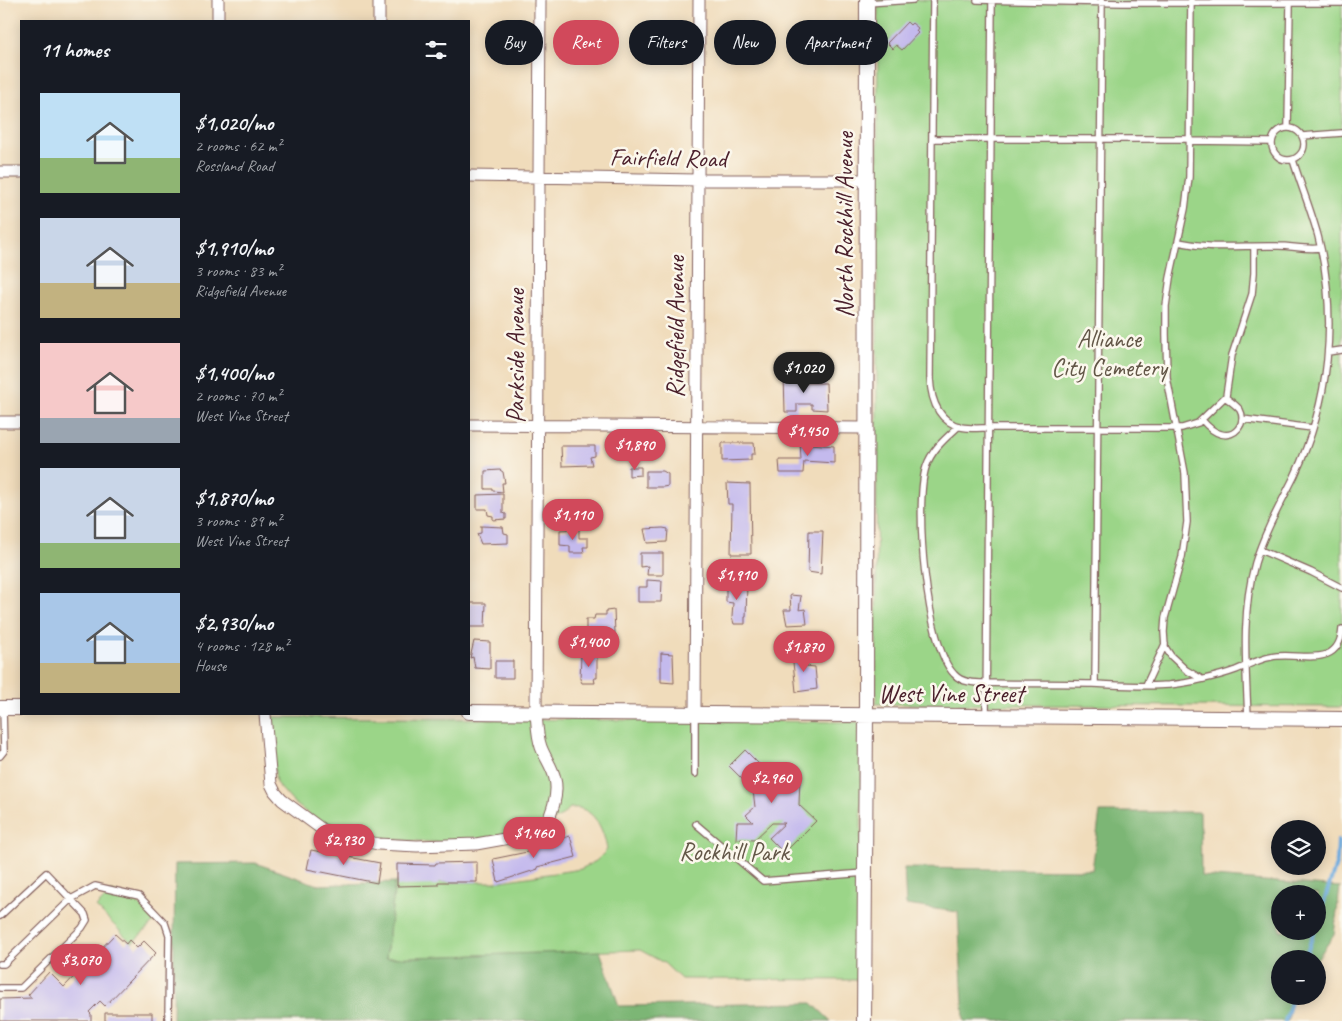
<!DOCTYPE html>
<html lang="en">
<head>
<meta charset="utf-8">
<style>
  body { margin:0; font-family:Caveat,sans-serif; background:#242831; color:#f1f3f6; height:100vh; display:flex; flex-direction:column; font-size:19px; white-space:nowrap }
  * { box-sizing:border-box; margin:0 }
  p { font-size:16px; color:#9ea1a6 }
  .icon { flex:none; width:28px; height:28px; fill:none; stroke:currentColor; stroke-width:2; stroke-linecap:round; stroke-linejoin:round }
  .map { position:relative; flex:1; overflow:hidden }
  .side { position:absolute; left:20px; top:20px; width:450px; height:695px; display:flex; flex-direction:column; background:#171b24; border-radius:0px; box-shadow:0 2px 12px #0003 }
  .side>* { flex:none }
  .guide { position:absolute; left:485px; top:20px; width:475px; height:45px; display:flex; gap:10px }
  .fabs { position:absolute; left:1271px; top:820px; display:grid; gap:10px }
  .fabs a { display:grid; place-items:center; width:55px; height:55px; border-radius:50%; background:#171b24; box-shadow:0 2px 12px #0003; font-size:25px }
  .price { position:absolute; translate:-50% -42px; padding:0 11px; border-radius:18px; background:#d1495b; color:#fff; font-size:16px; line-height:32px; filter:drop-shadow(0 1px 2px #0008) }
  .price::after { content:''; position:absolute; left:50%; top:30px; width:15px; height:11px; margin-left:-8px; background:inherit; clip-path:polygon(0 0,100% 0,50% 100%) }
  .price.current { background:#222; color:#fff }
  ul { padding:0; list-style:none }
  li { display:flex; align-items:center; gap:15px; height:125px; padding:0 20px }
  li span { display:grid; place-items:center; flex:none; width:140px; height:100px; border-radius:0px; color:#555 }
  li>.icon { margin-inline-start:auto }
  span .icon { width:60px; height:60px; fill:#fffc; stroke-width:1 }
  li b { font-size:21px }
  h2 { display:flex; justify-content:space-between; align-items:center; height:60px; padding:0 20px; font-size:21px }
  .pill { padding:0 18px; border-radius:22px; background:#171b24; box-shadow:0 2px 12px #0003; font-size:18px; line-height:45px }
  .pill.current { background:#d1495b; color:#fff }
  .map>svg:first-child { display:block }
  .green { fill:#9bd588; stroke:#727a5a }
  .forest { fill:#7cb674; stroke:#636a50; fill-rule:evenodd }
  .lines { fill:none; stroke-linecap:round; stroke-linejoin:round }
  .stream { stroke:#6cabdf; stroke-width:4 }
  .building { fill:#c4baed }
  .service-casing { stroke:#84615d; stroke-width:8 }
  .minor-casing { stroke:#84615d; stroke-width:13 }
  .tertiary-casing { stroke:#84615d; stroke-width:16 }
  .service { stroke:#fff; stroke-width:5.5 }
  .minor { stroke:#fff; stroke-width:11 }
  .tertiary { stroke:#fff; stroke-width:14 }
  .labels { text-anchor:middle; stroke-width:5; stroke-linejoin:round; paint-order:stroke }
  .street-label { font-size:25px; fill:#4a1f2b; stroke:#fbf7ec }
  .park-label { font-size:25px; fill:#625647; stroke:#fbf7ec }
</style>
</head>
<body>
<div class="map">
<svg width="1342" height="1021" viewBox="0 0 1342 1021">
  <rect width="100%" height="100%" fill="#fbf7ec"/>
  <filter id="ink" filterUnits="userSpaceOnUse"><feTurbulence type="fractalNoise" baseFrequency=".02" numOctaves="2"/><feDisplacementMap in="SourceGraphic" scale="10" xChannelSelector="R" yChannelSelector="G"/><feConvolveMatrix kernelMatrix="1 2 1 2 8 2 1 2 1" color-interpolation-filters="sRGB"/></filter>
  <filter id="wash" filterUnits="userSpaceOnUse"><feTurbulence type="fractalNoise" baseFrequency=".0096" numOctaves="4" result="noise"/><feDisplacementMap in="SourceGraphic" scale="20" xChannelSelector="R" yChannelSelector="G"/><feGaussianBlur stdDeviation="1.12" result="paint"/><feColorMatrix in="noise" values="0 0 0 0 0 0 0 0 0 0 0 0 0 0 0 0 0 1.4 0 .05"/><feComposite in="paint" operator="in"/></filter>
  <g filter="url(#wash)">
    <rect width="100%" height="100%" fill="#f0dcbb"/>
    <path class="green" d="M878 0H1342V707L876 704Z
      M272 717 862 722 860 980 681 979 664 963 640 950 386 958 395 882H495L581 869 596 861 607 850C605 836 598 814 582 809 579 807 573 808 570 808L560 817 544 825 521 834 447 843 368 838 337 832 315 819 293 802 276 783 273 754Z
      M111 892 129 896 156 920 132 943 96 907Z"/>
    <path class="forest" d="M1100 812H1200L1201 876 1340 887 1334 935 1317 959H1280V996H1292L1288 1021H964L958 912 906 905 904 868 1092 870ZM1280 894H1318V931H1280Z
      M255 863 318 885 395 882 386 958 600 951 619 1006 812 1003 831 1021H173L175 864Z"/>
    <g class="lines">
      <path class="stream" d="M1318 921 1337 861 1338 840
        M1305 959 1314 931
        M1285 1021 1293 996"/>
    </g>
    <g id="blocks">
      <path class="building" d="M907 22 910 25 912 23 918 28 916 31 918 33 902 50 896 45 893 49 887 43Z
        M797 374 804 376V383H826L827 410 812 409V404H797V412H785L784 375Z
        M800 441H811V444L834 446V463L804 461 803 473H780L779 460H801Z
        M722 443H754L755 454H751V460L722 461Z
        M561 446H595V456L590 457 592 465 562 466Z
        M629 467H641V475L629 476Z
        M500 470 503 472 505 483H502L503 492 493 491V489H485V471Z
        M646 471H663L668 474V486L663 487H646Z
        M727 483 750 484 751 554H731L732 504H728Z
        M503 494V513L506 514V519L493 520V516L488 515 487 509H477V495Z
        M563 502H582L583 507 587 508V515H563Z
        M481 526 503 527 504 533 508 534V543L481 544 477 534 481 533Z
        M663 528 668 529 667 542 647 543 644 529Z
        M579 529V538H588V547H583L584 553H570V546L560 545V530Z
        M809 531H823L821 574 808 572Z
        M640 553H663V575H647L648 566 640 567Z
        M647 580 662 581 661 602H638V587H647Z
        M737 581V583L747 584 746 617H745V624H734L732 617 733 603 726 602V582Z
        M790 595 801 596 799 610 805 609 807 624 787 625 784 610H791Z
        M469 603H486L485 627H469Z
        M614 610 615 633 586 632V619H594L595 615H606V611Z
        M474 641 490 642V669L475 668 473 657 470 658Z
        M792 652H806V666L815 667 817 689 796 692Z
        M661 653 673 654 674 683 661 682Z
        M581 654H597V678H594L595 683H582L580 679Z
        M495 661H513V678H495Z
        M745 750 771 776 800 777 799 805 816 821 784 853 769 838 785 823H772L754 840 736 839 737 822H753L746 815 755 807 753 790 729 766Z
        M570 836 576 857 537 867 538 869 498 882 493 859 532 851 531 848Z
        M311 850 380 863 377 883 307 869Z
        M477 862V882H438V885L397 886V864L435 865 436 863Z
        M115 934 126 944 129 940 137 948 144 941 156 953 105 1006 100 1001 89 1012 91 1014V1021H0V999L32 998 28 995 49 972 64 987Z
        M105 1013H152V1021H105Z"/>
    </g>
  </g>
  <g filter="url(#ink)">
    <use href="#blocks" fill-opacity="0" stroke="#84615d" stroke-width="1"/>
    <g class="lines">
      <defs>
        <path id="service" d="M933 0 930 378C931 399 937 421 961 427 970 429 980 428 989 428H1182L1198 423 1226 396 1232 355 1252 294 1254 273V247
          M977 0 1122 3H1342
          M1191 0 1189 177 1185 209 1170 278 1166 306V334L1167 378 1185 473 1187 522 1182 557 1165 618 1164 632 1165 647 1171 656 1186 670 1200 678
          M867 3 913 0
          M1272 144a16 16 0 1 1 32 0a16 16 0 1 1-32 0Z
          M1288 128 1290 3
          M1302 136 1342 133
          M932 139H1190
          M1190 141 1271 142
          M1178 242C1215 250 1242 245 1278 246 1292 246 1306 250 1320 248
          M1328 352 1342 350
          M1242 419 1312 428
          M1202 420C1207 426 1213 432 1221 434 1235 438 1247 423 1240 410 1236 405 1230 401 1225 397
          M959 426C946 438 932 449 926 467 914 504 926 646 954 674 962 683 975 683 986 683 1021 684 1057 683 1093 684 1118 685 1144 687 1169 685 1188 683 1217 677 1236 670 1248 665 1259 659 1271 657 1298 651 1339 671 1342 629
          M1260 550 1311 572 1342 588
          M1095 684 1102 0
          M1146 685 1165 644
          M695 714V774
          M986 716 992 0
          M1248 718C1246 667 1241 613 1255 563 1264 533 1280 505 1294 477 1311 441 1323 400 1327 360 1331 320 1328 276 1318 236 1311 210 1301 186 1293 160
          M0 756 4 751 3 708
          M696 824 763 881 865 873
          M0 916 46 873 85 914 87 920 82 928 21 988H0
          M0 964H4L71 899 95 886 139 896 165 923 169 935 168 1021"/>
        <path id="minor" d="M218 0V21
          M379 0V21
          M0 172H21
          M469 176 698 180H867
          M0 422H21
          M469 425 866 428
          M265 714 271 784 275 792 282 800 323 830 340 836 378 844 417 846 476 844 516 837 545 828C551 814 559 795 555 779 553 768 545 758 541 747 537 736 537 724 536 712L540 0
          M695 714 699 0"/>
        <path id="tertiary" d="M0 708H21
          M469 712 1342 719
          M864 1021 866 715 867 0"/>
      </defs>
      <use href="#service" class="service-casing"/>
      <use href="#minor" class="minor-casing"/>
      <use href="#tertiary" class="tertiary-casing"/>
      <use href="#service" class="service"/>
      <use href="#minor" class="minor"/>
      <use href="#tertiary" class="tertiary"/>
    </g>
  </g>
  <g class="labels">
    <g class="street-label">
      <text transform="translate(668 157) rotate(1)" y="9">Fairfield Road</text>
      <text transform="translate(844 225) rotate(-90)" y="9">North Rockhill Avenue</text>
      <text transform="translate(675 327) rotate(-90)" y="9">Ridgefield Avenue</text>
      <text transform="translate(515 356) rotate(-90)" y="9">Parkside Avenue</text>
      <text x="951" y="702">West Vine Street</text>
    </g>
    <g class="park-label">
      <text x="1109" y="347">Alliance<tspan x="1109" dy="29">City Cemetery</tspan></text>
      <text x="734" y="860">Rockhill Park</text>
    </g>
  </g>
</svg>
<div class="fabs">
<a><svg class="icon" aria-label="layers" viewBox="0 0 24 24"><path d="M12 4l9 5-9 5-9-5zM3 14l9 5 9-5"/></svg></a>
<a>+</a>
<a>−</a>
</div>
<b class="price current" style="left:804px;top:394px">$1,020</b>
<b class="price" style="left:808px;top:457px">$1,450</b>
<b class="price" style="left:635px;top:471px">$1,890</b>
<b class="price" style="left:573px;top:541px">$1,110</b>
<b class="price" style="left:737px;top:601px">$1,910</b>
<b class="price" style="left:589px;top:668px">$1,400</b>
<b class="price" style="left:804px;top:673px">$1,870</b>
<b class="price" style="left:772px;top:804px">$2,960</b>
<b class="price" style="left:534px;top:859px">$1,460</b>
<b class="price" style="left:344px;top:866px">$2,930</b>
<b class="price" style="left:81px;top:986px">$3,070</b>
<div class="guide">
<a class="pill">Buy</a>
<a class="pill current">Rent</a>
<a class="pill">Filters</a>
<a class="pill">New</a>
<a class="pill">Apartment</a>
</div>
<section class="side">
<h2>11 homes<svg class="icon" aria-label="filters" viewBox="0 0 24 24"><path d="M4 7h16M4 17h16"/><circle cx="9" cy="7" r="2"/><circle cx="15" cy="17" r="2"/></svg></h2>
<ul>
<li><span style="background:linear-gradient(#bfe0f5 65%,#8fb573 0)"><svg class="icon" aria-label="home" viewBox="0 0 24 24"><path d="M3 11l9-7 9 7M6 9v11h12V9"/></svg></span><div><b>$1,020/mo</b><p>2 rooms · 62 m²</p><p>Rossland Road</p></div></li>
<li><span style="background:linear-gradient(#c9d6e8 65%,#c2b280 0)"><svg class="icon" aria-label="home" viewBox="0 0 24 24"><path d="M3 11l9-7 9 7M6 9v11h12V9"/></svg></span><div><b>$1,910/mo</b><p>3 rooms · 83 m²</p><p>Ridgefield Avenue</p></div></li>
<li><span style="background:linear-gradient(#f6c9c9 75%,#9aa5b1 0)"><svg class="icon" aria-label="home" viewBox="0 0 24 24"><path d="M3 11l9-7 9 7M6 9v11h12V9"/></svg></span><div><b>$1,400/mo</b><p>2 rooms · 70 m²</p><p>West Vine Street</p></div></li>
<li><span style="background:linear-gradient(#c9d6e8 75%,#8fb573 0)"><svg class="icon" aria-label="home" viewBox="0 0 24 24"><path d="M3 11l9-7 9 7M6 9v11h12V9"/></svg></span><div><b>$1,870/mo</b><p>3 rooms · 89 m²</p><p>West Vine Street</p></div></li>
<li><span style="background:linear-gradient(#a9c7e8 70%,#c2b280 0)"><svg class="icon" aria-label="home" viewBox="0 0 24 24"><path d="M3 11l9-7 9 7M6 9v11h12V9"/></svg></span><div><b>$2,930/mo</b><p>4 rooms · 128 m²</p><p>House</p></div></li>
</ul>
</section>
</div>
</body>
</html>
